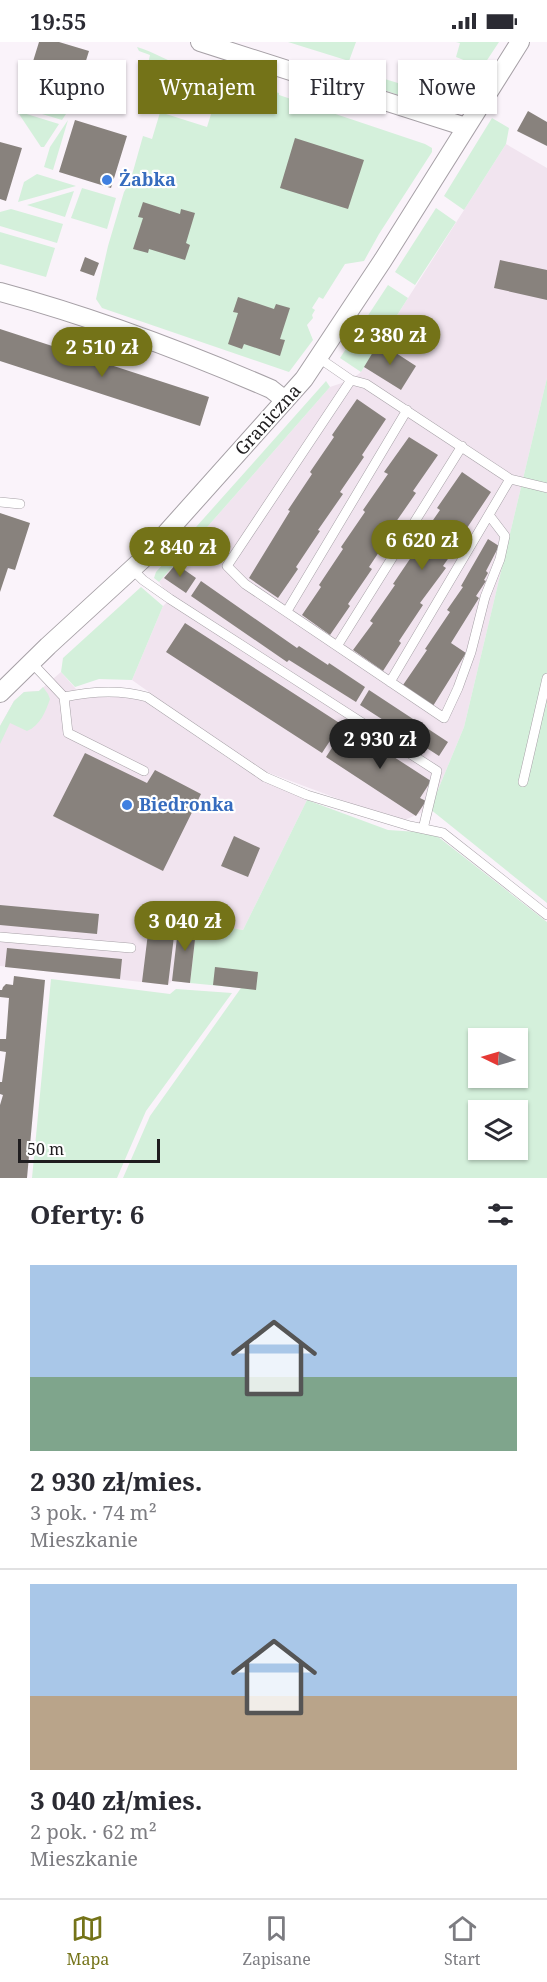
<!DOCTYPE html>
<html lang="pl">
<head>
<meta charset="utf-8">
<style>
  body { margin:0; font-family:"Noto Serif",serif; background:#f2f2f3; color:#2b2b33; height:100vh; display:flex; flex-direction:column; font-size:22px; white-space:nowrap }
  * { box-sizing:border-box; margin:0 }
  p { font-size:20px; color:#7c7c81 }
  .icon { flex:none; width:33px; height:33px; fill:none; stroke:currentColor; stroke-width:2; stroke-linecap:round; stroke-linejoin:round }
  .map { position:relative; height:1136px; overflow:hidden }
  .drawer { display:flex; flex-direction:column; background:#fff; flex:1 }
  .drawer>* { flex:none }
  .hud { position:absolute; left:18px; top:18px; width:512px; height:54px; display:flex; gap:12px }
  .needle { width:39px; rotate:275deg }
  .tools { position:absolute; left:468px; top:986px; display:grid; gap:12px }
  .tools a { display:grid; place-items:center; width:60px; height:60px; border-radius:0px; background:#fff; box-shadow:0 2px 4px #0004; font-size:30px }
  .scale { position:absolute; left:18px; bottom:15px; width:142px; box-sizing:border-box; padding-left:6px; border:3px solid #1f1d1f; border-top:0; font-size:16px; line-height:21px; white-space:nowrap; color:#1f1d1f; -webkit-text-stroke:4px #fff; paint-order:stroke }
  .price { position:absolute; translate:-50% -51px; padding:0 14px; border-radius:21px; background:#747318; color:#fff; font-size:20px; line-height:39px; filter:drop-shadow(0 2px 3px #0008) }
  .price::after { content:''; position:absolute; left:50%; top:36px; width:18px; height:14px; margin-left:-9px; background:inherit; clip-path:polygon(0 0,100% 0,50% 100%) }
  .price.current { background:#222; color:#fff }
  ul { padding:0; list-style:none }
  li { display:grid; align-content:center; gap:12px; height:318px; padding:0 30px }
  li+li { border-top:2px solid #e1e1e2 }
  li span { display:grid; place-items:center; height:186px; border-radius:0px; color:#555 }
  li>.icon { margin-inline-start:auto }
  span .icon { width:108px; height:108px; fill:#fffc; stroke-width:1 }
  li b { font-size:26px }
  h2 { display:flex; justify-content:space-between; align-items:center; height:72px; padding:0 30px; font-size:26px }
  .tag { padding:0 21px; border-radius:0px; background:#fff; box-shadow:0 2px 4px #0004; font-size:21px; line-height:54px }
  .tag.current { background:#747318; color:#fff }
  .status { display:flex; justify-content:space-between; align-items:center; height:42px; padding:0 30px; background:#fff; direction:ltr }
  .status svg { height:16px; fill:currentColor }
  .dock { display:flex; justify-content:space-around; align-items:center; height:84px; border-top:2px solid #e1e1e2; background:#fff; font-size:16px; color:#7c7c81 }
  .dock a { display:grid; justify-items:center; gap:3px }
  .dock .current { color:#747318 }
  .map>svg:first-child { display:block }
  .built { fill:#f1e4ef }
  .green { fill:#d4f0db; fill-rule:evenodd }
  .building { fill:#88827d }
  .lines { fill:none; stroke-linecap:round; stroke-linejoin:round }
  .service-casing { stroke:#a6a0a6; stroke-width:10 }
  .minor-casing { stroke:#a6a0a6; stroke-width:20 }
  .service { stroke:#fff; stroke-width:9 }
  .minor { stroke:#fff; stroke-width:18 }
  .shop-dot { fill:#3f7fe0; stroke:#fff; stroke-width:2 }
  .labels { text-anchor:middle; stroke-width:4.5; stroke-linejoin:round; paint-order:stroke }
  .shop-label { font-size:18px; font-weight:bold; fill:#366cbe; stroke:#fff; text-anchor:start }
  .street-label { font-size:18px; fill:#1f1d1f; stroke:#fff }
</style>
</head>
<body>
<div class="status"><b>19:55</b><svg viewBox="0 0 49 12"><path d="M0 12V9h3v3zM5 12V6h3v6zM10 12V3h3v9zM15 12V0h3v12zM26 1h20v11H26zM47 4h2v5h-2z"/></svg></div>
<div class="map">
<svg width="547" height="1136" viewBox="0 0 547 1136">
  <rect width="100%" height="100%" fill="#faf3fa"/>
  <path class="built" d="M506 102 547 126V336L464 685 430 767 400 780 256 726 132 638 163 564 170 557 159 540 330 345 351 338 361 330Z
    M61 630 83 655H122L144 659 253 733 307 758 243 888 197 881 190 941 172 939 168 943 0 924V684L14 659 24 650 39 649Z"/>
  <path class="green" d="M288 0H356L349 19Z
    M456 0H499L466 50 462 52 443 45 447 31 462 35 466 19 456 15 460 1Z
    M137 5C154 10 166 18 182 24L166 72 207 85 222 37H229L279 51V53L425 102 432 106V110L379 192 364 219 345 222 323 257 319 255 312 266 315 268 312 273 313 276 307 283 313 298 289 330 102 266 96 257 108 204 124 150 130 140 143 94 152 97 171 34 147 26 150 13 139 9Z
    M375 34 437 53 433 65 381 47Z
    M47 55 72 63 62 78 42 72Z
    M17 69 59 82 44 105H41Z
    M492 76 509 86 506 102 464 168 444 154Z
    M68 78 53 128 44 125 50 105Z
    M37 132 76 144 18 160 24 140Z
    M82 146 116 156 107 187 71 176Z
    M74 149 65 175 27 163Z
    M436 166 456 180 415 243 395 230Z
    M11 167 63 182 57 201 0 184V170Z
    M0 190 55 206 46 235 0 222Z
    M388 243 408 256 361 330 340 316Z
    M547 336V861L430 767 464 685Z
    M326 339 330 345 159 540 154 536 156 530Z
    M141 545 163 564 132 638 99 637 75 645 61 630 63 616Z
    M43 645 48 652 50 657C46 669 40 684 27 689L10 681 0 702V684L14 659 24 650 39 649Z
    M307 758 388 788 418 790 437 794 547 880V1136H123L150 1074 241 946 190 941 197 880 243 888ZM478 996H518V1035H478ZM478 1068H518V1107H478Z
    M51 937 170 952 176 947 232 951 146 1069 117 1136H32Z"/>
  <path class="building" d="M39 0H59L89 9 74 57 45 48 39 68 18 61 24 41 26 42Z
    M528 69 547 80V104L517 89Z
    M75 78 127 94 111 146 59 130Z
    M295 96 364 118 348 167 280 146Z
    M0 100 22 106 6 159 0 157Z
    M143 160 180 172 181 167 195 171 186 201 190 203 185 218 149 207 148 211 133 207 143 176 138 175Z
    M85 215 99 221 94 234 80 229Z
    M500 218 547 228V258L494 246Z
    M238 255 274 267 276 262 290 266 280 297 285 298 280 314 244 302 242 307 228 302 238 271 233 270Z
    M0 287 209 355 200 384 0 319Z
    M379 300 416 324 401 348 364 325Z
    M357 357 386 377 362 413 364 415 340 450 343 452 318 488 320 489 296 525 298 527 278 556 249 536 290 469 288 468 312 432 310 430 334 395 332 393Z
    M409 395 438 413 413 449 416 451 391 487 393 489 369 525 372 527 348 562 350 564 330 593 302 573 321 545 319 543 343 507 341 505 365 470 363 468 388 432 384 430Z
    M462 430 491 450 467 486 469 487 443 524 446 526 420 561 423 563 399 599 401 601 383 629 353 608 373 581 370 579 395 543 393 542 418 505 415 504 440 468 437 466Z
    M0 471 30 481 15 528 8 526 0 550Z
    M488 497 499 504 486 529 488 531 484 538 486 539 476 554 479 556 451 601 466 611 433 664 403 643 427 608 425 607 450 570 447 568 463 545 461 544Z
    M176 522 196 536 186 551 164 536Z
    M201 539 297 606 299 604 328 623 329 621 365 645 356 660 289 618 287 620 191 554Z
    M185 581 341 682 322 711 166 610Z
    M369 648 448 700 439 714 360 663Z
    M346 684 431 739 420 756 426 759 416 774 326 715Z
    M85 711 147 741 155 728 201 752 163 829 53 774Z
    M234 794 260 806 248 835 221 824Z
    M0 863 99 872 97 892 0 883Z
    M150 875 176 878 168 943 142 940Z
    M179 878 197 880 190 941 172 939Z
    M7 906 122 917 120 937 5 925Z
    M215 925 258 930 256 948 213 943Z
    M14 934 45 938 27 1136H0V1063L3 1053 0 1052V1040H2L6 1010 0 1009V997H6L9 956 0 955V948H2L3 945 6 942 13 943Z"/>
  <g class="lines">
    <defs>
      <path id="service" d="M319 316 351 338 366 342 510 437 390 640
        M351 338 227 524 245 542 444 676 458 646 471 610 485 555 500 517 505 494 489 473
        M510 437 547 446
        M0 460 20 462
        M132 527 143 538 170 557 437 729 423 787
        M287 569 407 368
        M337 604 462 404
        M31 620 64 655 68 691 144 729
        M64 655C92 649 119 647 147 655L265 735 307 753 410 784 443 791 547 873
        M523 740 547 636
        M0 895 131 906"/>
      <path id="minor" d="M200 0 466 85
        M0 250C93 275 183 309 271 347L285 358
        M0 651 48 604 144 516 304 337 383 218 520 0"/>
    </defs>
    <use href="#service" class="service-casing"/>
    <use href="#minor" class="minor-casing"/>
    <use href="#service" class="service"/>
    <use href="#minor" class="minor"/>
  </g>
  <g class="shop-dot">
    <circle cx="107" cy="138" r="6"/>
    <circle cx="127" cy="763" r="6"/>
  </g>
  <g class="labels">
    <g class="shop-label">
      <text x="119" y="144">Żabka</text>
      <text x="139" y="769">Biedronka</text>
    </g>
    <g class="street-label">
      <text transform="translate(268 378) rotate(-48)" y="6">Graniczna</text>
    </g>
  </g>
</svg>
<div class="tools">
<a><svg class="needle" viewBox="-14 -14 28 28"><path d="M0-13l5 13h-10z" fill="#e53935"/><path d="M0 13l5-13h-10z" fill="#7c7c81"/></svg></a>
<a><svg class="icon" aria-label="layers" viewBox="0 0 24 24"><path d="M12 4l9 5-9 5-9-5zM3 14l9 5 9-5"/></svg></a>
</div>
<div class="scale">50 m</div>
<b class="price" style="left:390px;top:324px">2 380 zł</b>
<b class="price" style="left:102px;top:336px">2 510 zł</b>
<b class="price" style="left:422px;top:529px">6 620 zł</b>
<b class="price" style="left:180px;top:536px">2 840 zł</b>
<b class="price current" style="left:380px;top:728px">2 930 zł</b>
<b class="price" style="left:185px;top:910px">3 040 zł</b>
<div class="hud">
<a class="tag">Kupno</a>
<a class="tag current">Wynajem</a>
<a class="tag">Filtry</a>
<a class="tag">Nowe</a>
</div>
</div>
<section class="drawer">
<h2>Oferty: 6<svg class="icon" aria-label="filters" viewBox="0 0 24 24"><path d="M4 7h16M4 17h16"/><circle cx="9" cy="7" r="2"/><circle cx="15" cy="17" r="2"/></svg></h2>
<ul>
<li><span style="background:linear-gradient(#a9c7e8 60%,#7fa58c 0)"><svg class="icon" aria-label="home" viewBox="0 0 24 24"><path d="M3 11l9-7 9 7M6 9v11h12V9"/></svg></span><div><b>2 930 zł/mies.</b><p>3 pok. · 74 m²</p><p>Mieszkanie</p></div></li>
<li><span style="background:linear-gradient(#a9c7e8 60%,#b9a48a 0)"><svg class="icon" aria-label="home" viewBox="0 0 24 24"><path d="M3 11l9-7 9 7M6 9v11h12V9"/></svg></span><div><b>3 040 zł/mies.</b><p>2 pok. · 62 m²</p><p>Mieszkanie</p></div></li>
</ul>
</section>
<nav class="dock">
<a class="current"><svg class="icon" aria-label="map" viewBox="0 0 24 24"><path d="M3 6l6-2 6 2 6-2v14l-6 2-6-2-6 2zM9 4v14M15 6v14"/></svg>Mapa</a>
<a><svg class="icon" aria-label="saved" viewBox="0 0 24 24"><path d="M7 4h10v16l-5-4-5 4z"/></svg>Zapisane</a>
<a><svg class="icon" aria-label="home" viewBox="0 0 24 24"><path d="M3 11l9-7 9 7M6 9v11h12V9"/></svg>Start</a>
</nav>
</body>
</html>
